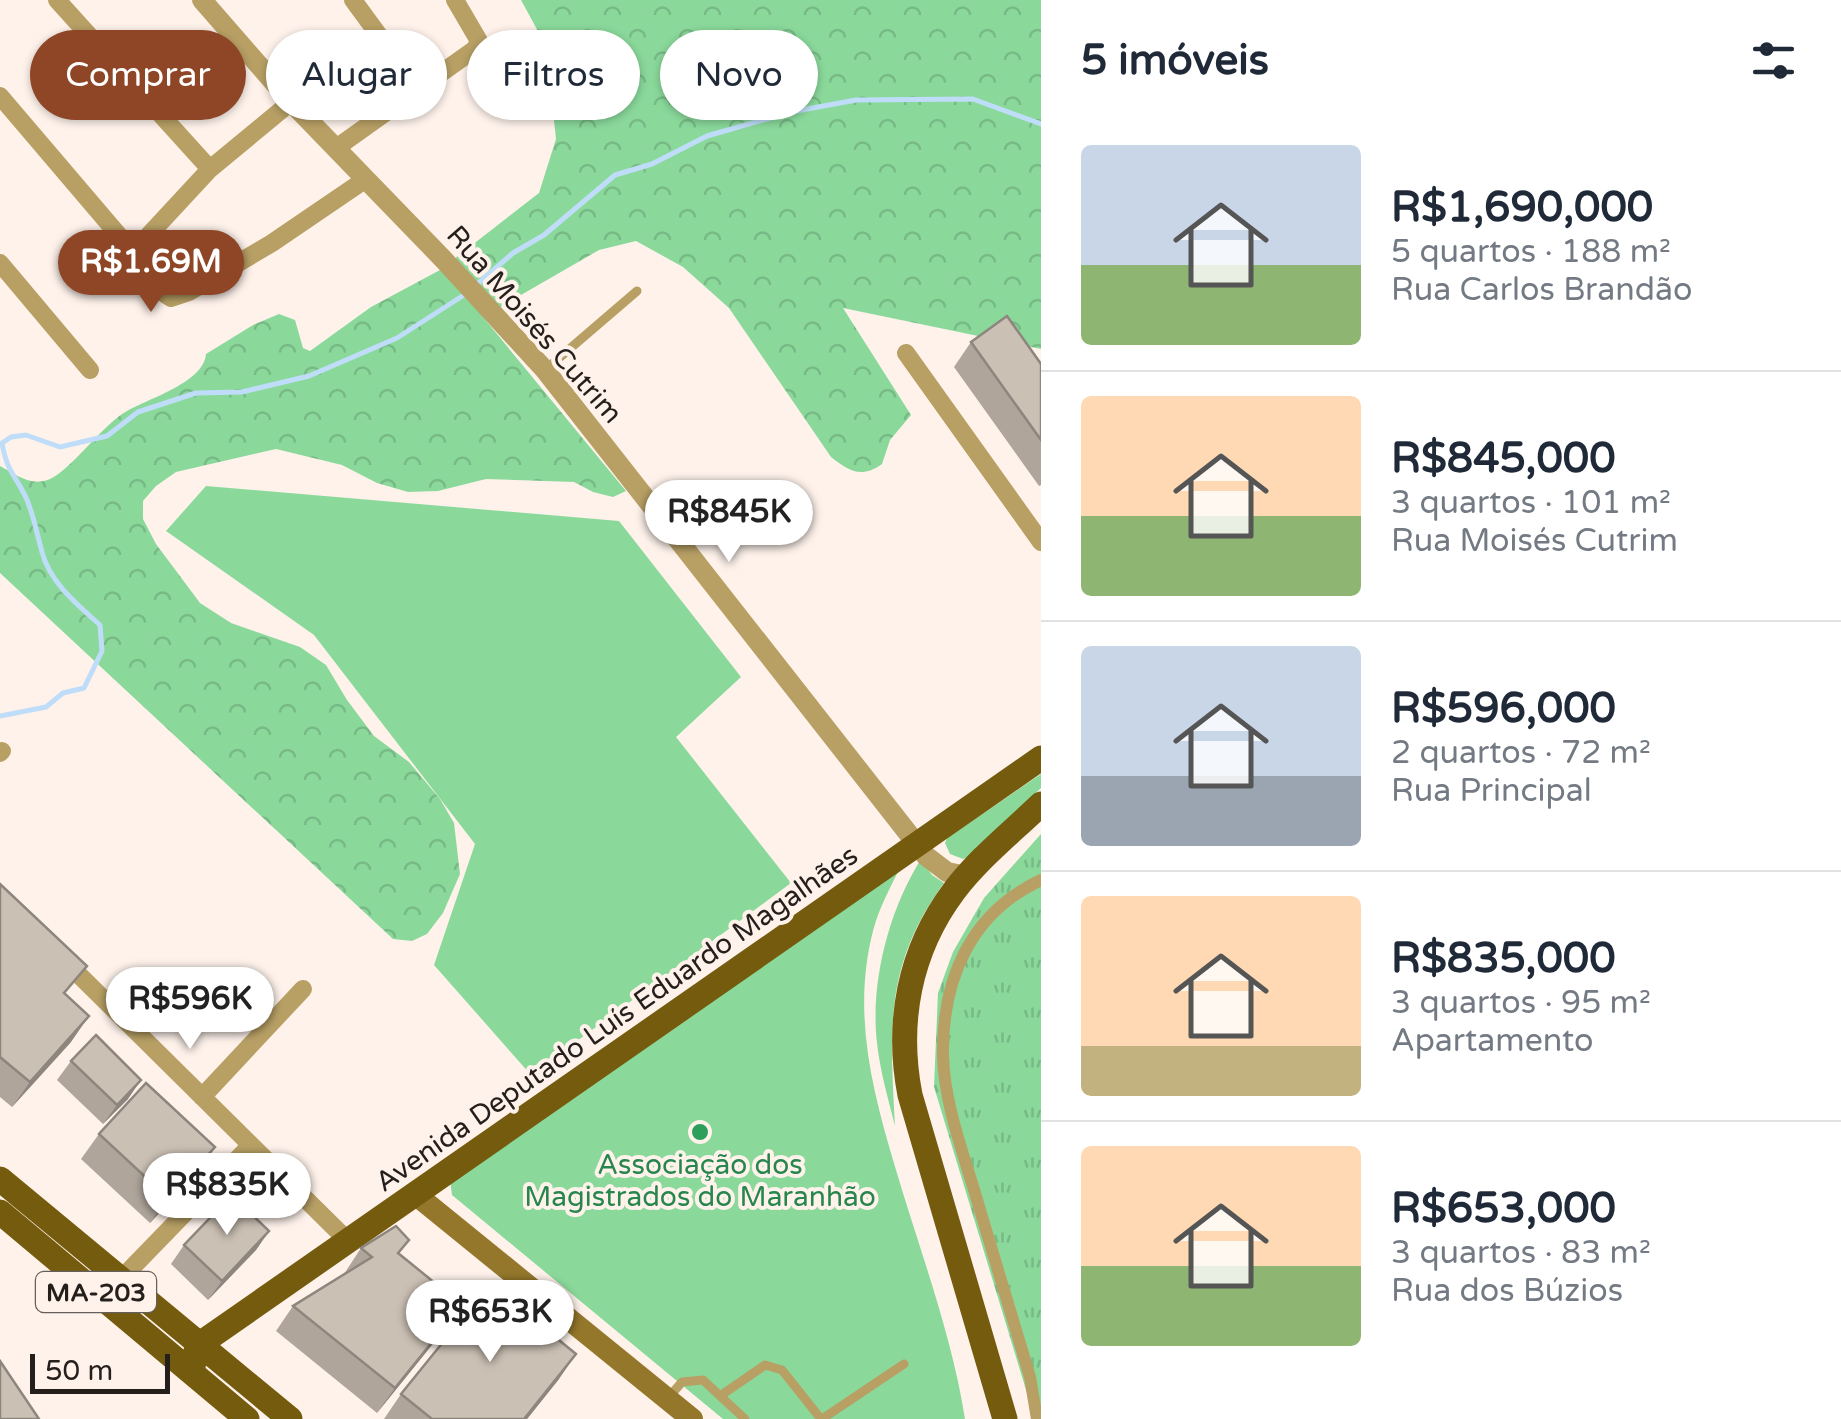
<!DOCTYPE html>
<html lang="pt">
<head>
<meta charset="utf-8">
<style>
  body { margin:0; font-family:"Varela Round",sans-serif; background:#f6f6f7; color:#1f2937; height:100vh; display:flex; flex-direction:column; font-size:38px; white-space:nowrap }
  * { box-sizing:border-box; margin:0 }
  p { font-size:32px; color:#747a83 }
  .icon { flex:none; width:55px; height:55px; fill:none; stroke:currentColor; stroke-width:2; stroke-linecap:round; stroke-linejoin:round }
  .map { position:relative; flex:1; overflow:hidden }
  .panel { display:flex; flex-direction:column; background:#fff; width:800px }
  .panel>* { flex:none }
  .top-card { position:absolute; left:30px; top:30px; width:860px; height:90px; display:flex; gap:20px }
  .scale { position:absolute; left:30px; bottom:25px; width:140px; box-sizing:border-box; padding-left:10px; border:5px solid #251f1c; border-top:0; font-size:28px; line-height:35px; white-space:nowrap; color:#251f1c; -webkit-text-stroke:8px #fef2eb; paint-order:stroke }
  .price { position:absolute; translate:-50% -85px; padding:0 22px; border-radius:35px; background:#fff; color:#222; font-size:32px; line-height:65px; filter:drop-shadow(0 2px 5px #0008) }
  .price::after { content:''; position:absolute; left:50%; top:60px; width:30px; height:22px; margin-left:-15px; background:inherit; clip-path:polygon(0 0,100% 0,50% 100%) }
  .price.selected { background:#8e4626; color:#fff }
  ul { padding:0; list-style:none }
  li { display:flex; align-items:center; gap:30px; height:250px; padding:0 40px }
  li+li { border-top:2px solid #e0e1e3 }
  li span { display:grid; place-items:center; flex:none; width:280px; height:200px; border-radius:10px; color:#555 }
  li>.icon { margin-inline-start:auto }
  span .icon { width:120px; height:120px; fill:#fffc; stroke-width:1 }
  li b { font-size:42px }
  h2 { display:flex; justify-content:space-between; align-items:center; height:120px; padding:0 40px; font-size:42px }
  .chip { padding:0 35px; border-radius:45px; background:#fff; box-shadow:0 2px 8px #0004; font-size:35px; line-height:90px }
  .chip.selected { background:#8e4626; color:#fff }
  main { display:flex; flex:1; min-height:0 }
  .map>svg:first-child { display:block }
  .grass { fill:#8ad99b }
  .forest { fill:url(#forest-crowns) }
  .park { fill:url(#park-tufts) }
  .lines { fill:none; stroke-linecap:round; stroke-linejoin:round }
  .stream { stroke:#bfddf9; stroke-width:5 }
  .service { stroke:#b8a065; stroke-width:9 }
  .pedestrian { stroke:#b8a065; stroke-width:12 }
  .minor { stroke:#b8a065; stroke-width:18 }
  .tertiary { stroke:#b8a065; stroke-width:20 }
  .secondary { stroke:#94772a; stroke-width:22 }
  .primary { stroke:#755b0e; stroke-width:25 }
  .wall { fill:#afa59b }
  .shaded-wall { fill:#8e867e }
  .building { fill:#cbc0b4; stroke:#8e867e; stroke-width:2.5 }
  .leisure-dot { fill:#2e9e5b; stroke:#fef2eb; stroke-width:4 }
  .labels { text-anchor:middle; stroke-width:8; stroke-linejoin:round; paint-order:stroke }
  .shield { fill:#fef2eb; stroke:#665e5a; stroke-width:2.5 }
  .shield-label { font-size:25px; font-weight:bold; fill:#251f1c }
  .street-label { font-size:28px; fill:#251f1c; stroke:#fef2eb }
  .leisure-label { font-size:28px; fill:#27864d; stroke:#fef2eb }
</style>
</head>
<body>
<main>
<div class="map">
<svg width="1041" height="1419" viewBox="0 0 1041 1419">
  <defs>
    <pattern id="forest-crowns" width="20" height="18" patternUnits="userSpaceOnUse" patternTransform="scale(2.5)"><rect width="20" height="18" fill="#8ad99b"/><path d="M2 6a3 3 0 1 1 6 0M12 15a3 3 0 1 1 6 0" fill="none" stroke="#77ba85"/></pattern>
    <pattern id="park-tufts" width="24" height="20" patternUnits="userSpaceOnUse" patternTransform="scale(2.5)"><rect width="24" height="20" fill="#8ad99b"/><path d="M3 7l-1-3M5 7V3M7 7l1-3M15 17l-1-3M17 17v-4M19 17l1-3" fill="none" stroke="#77ba85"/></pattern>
  </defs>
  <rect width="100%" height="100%" fill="#fef2eb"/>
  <path class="grass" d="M206 486 619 521 741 677 676 737 791 883 531 1075 434 965 475 844 314 635 166 531Z
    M1041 774V788L970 856 963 859 950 854 945 843 947 838Z
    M921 859 932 875 944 883C884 965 890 1029 895 1126 888 1098 880 1071 877 1043 870 982 889 910 921 859Z
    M900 868C890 888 879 908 873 931 852 1013 872 1090 896 1170 920 1251 952 1335 965 1419H723L452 1195 450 1180Z"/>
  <path class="forest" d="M521 0H1041V349L843 308 911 415 890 440 882 464C861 479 849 471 831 457L729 308 683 267 636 241 599 250 483 317 626 491 613 497 593 492 574 482 486 479 438 491 408 492 377 483 342 465 276 449 176 472 156 486 143 501V519L156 544 200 603 231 623 300 647 326 665 347 700 374 736 409 762 440 799 454 823 460 874 443 913 427 934 412 941 393 939 0 573V466C17 475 31 487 50 479 70 471 103 424 127 411 150 398 204 382 206 354L253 325 279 314 295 320 303 348 310 351 371 307 440 270 539 193 556 139 546 46Z"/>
  <path class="park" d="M1041 834V1419L1030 1403 934 1087 938 993 953 952 984 898Z"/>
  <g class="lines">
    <path class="stream" d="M475 286 513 253 544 235 615 175 652 164 707 136 791 112 856 100 973 99 1041 124
      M0 716 46 707 63 693 84 688 102 651 100 625C78 605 50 583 42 552 37 534 34 517 27 500 16 475 7 473 2 443L11 437 26 435 60 447 107 436 138 412 196 393 242 392 309 376 397 338 467 293"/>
    <path class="service" d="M545 370 637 291
      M720 1396 765 1365 782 1370 821 1419
      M669 1397 682 1382 703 1380 745 1419
      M822 1419 904 1364"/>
    <path class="pedestrian" d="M1037 1419 1030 1377C1013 1321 997 1265 980 1210 966 1160 944 1106 943 1055 942 980 970 913 1041 880"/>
    <path class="minor" d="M57 0 210 169
      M353 0 419 90
      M0 96 133 252 156 288 171 298 189 292 272 243 366 179
      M336 148 475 49 479 41 455 0
      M133 252 210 169 291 102
      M0 263 90 370
      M906 353 1041 542
      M0 753 2 751
      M64 960 348 1241
      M202 1097 303 989
      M120 1280 250 1146"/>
    <path class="tertiary" d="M202 0 291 102 444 260 545 370 926 856 947 872 967 876"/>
    <path class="secondary" d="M415 1194 692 1419"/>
    <path class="primary" d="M0 1179 290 1419
      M0 1212 247 1419
      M192 1372 197 1346 1041 758
      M1005 1419 910 1095C896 1023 909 951 954 891 978 859 1012 832 1041 804"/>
  </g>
  <path class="wall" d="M971 342 1041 364V485L1039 486 954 367Z
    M0 884 66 995 71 1042 12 1107 0 1097Z
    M71 1061 128 1099 103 1124 57 1080Z
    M99 1134 215 1147 197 1172 150 1223 81 1159Z
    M269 1231 256 1250 208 1300 171 1264 184 1245Z
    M409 1240 399 1254 462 1305 444 1330 377 1413 276 1331 293 1306 344 1274 361 1248Z
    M559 1379 527 1419H384L401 1394Z"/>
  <path class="shaded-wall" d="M89 1016 71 1042 12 1107 30 1082Z
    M141 1080 128 1099 103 1124 117 1105Z
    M215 1147 197 1172 150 1223 168 1198Z
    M269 1231 256 1250 208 1300 222 1281Z
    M462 1305 444 1330 377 1413 395 1388Z
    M576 1354 559 1379 527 1419H524Z"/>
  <path class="building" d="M1007 316 1041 364V440L971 342Z
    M0 884 87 966 64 993 89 1016 30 1082 0 1057Z
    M96 1035 141 1080 117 1105 71 1061Z
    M146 1083 215 1147 168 1198 99 1134Z
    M232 1195 269 1231 222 1281 184 1245Z
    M396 1226 409 1240 398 1253 462 1305 395 1388 293 1306 372 1257 361 1248Z
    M490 1284 576 1354 524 1419H432L401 1394Z
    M0 1361 39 1419H0Z"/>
  <circle class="leisure-dot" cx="700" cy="1132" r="10"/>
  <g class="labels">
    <rect class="shield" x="36" y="1272" width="120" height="40" rx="8"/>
    <g class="shield-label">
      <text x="96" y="1301">MA-203</text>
    </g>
    <g class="street-label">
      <text transform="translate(535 324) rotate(49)" y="10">Rua Moisés Cutrim</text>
      <text transform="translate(616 1018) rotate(-35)" y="10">Avenida Deputado Luís Eduardo Magalhães</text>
    </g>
    <g class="leisure-label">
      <text x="700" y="1174">Associação dos<tspan x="700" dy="32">Magistrados do Maranhão</tspan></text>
    </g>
  </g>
</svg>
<div class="scale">50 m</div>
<b class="price selected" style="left:151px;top:315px">R$1.69M</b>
<b class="price" style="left:729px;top:565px">R$845K</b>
<b class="price" style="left:190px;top:1052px">R$596K</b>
<b class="price" style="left:227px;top:1238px">R$835K</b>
<b class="price" style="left:490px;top:1365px">R$653K</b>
<div class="top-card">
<a class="chip selected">Comprar</a>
<a class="chip">Alugar</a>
<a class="chip">Filtros</a>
<a class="chip">Novo</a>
</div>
</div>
<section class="panel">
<h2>5 imóveis<svg class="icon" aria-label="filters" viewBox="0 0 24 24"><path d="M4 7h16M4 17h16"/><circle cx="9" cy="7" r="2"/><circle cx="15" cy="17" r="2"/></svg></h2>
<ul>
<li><span style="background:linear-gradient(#c9d6e8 60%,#8fb573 0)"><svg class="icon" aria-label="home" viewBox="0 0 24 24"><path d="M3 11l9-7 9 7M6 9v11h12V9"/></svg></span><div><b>R$1,690,000</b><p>5 quartos · 188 m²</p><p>Rua Carlos Brandão</p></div></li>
<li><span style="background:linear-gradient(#ffd9b3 60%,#8fb573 0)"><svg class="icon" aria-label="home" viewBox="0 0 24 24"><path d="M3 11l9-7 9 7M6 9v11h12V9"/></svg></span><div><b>R$845,000</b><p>3 quartos · 101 m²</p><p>Rua Moisés Cutrim</p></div></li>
<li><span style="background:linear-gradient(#c9d6e8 65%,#9aa5b1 0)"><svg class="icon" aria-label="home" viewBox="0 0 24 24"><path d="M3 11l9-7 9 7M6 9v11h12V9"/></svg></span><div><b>R$596,000</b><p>2 quartos · 72 m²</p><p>Rua Principal</p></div></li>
<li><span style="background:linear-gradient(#ffd9b3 75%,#c2b280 0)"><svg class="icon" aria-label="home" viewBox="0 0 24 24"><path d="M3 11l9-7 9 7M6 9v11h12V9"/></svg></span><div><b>R$835,000</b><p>3 quartos · 95 m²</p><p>Apartamento</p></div></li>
<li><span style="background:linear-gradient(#ffd9b3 60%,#8fb573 0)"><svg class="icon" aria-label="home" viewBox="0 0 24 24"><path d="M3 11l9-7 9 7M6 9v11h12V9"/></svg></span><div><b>R$653,000</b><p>3 quartos · 83 m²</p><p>Rua dos Búzios</p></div></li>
</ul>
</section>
</main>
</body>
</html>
